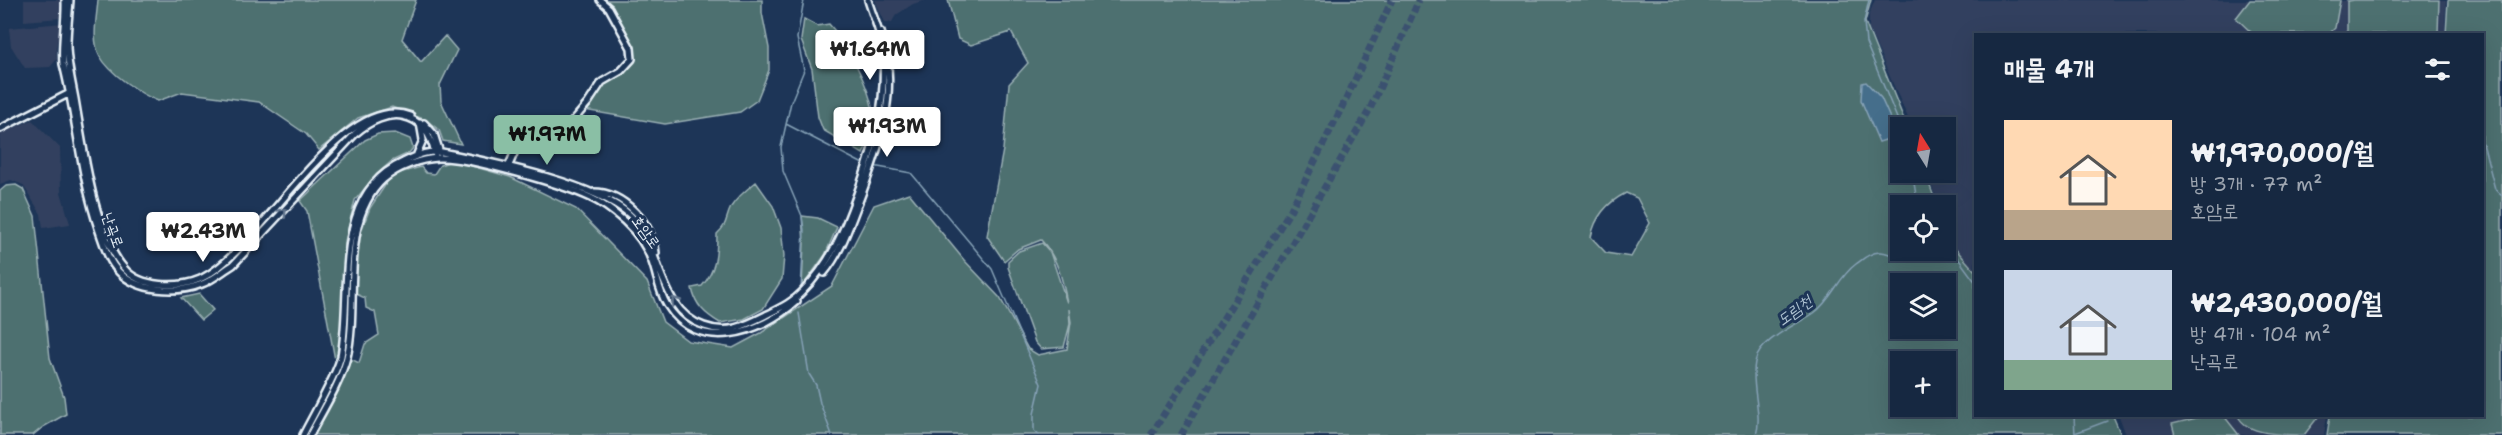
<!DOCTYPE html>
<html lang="ko">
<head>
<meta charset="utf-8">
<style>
  body { margin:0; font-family:"Shantell Sans","Poor Story",sans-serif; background:#23344c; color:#f1f3f6; height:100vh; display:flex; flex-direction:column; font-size:22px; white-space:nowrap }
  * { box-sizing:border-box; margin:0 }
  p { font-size:20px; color:#9ea6b1 }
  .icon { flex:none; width:33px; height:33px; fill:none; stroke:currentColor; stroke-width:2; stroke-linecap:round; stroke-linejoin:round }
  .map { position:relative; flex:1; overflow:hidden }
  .sheet { position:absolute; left:1974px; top:33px; width:510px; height:384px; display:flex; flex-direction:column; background:#162841; border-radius:0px; box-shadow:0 6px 24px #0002,0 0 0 2px #35445a }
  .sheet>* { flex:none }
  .needle { width:39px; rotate:349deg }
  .tools { position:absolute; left:1890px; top:117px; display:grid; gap:12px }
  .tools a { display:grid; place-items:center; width:66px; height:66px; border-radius:0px; background:#162841; box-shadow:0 6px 24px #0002,0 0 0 2px #35445a; font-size:30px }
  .price { position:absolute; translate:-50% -51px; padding:0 14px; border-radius:6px; background:#fff; color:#222; font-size:20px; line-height:39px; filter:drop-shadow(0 2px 3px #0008) }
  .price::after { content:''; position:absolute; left:50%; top:36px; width:18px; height:14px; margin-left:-9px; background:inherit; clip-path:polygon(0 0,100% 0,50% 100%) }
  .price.current { background:#8abfa5; color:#111 }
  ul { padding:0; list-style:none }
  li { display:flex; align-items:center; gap:18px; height:150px; padding:0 30px }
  li span { display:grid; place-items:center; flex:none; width:168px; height:120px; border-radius:0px; color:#555 }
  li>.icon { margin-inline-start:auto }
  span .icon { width:72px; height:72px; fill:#fffc; stroke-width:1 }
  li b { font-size:26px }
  h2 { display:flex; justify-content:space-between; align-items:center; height:72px; padding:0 30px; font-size:26px }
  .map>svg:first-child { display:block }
  .built { fill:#32415f }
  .green { fill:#4d6f6f; stroke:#9ab0b4; stroke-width:1.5; fill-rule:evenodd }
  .water { fill:#446e8b; stroke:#86a2b7; stroke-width:1.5 }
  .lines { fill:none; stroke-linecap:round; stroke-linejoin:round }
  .stream { stroke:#86a2b7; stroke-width:1.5 }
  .highway-tunnel { stroke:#3b516f; stroke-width:7; stroke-dasharray:7 3.5; stroke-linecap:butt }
  .secondary-casing { stroke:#e8f1f8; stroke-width:10 }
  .secondary { stroke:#1d3557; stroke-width:5 }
  .oneway { stroke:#64778f }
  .labels { text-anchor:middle; stroke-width:6; stroke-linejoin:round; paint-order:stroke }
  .street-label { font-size:15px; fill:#e8f1f8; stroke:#1d3557 }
  .water-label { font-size:16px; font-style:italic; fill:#afc3d2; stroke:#1d3557 }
</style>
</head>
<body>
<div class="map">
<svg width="2502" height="435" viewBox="0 0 2502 435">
  <rect width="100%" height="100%" fill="#1d3557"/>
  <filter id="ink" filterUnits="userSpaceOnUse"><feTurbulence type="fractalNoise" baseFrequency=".0167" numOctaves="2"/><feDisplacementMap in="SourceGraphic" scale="12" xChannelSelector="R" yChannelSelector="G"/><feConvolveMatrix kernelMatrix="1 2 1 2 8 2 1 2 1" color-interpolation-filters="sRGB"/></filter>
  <g filter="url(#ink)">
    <path class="built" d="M24 0H60L61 18 24 21Z
      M875 0H926L913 4 896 15 892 22 885 23Z
      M1875 0H2446L2445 34H1976L1975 271 1954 246 1946 217V206L1942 205 1934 193 1927 173 1946 172V128L1912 127 1869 29V14Z
      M63 23 56 47 57 59 50 67 25 68 11 46 9 28Z
      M32 120 60 148 61 192 70 224 43 228 41 214 23 185 11 180 0 184V134Z
      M2119 416H2327L2324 435H2126Z"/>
    <path class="green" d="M98 0H416L402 39 421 62 445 36 457 50 440 85 441 101 461 144 443 141 439 130 426 120 392 107 358 118 319 150 306 134 259 102 182 92 158 101C140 94 109 73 100 56 91 41 97 16 98 0Z
      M602 0H762V13L769 48V70L757 100 740 112 665 124 584 110 602 82 628 64 632 53Z
      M948 0H1871L1865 22 1907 127 1900 128V172L1925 173 1937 205 1900 206V250H1946V228L1952 245 1975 271 1976 416H2113L2121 435H315L351 359 359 363 365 344 379 335 375 312 366 308 365 298 356 294 357 242 370 208 392 175 421 167 426 173 434 174 440 165 452 161 479 168 510 177 576 209 647 282 663 322 688 341 733 348 761 333 832 286 874 205 909 193 964 260 1000 298 1028 349 1038 355 1067 349 1071 322 1069 309 1070 324 1064 347 1041 349 1035 342 1008 267V261L1019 251 1042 243 1050 252 1067 303C1063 280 1057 257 1041 240L1018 249 1004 261 987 236 1003 150 1009 84 1028 63 1011 32 971 45 958 39ZM1626 193 1637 198 1650 223 1631 257 1606 253 1591 237C1595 217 1608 202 1626 193ZM1900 284H1946V328H1900ZM1900 362H1946V406H1900Z
      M2250 0H2340L2335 28 2329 34H2253L2236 18Z
      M2354 0H2439L2438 34H2347V1Z
      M2448 0H2502V435H2327L2330 416H2482V34H2446Z
      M804 19 817 26 829 24C846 42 870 87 873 113 875 128 868 141 863 154L823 130 818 117 812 69 801 40Z
      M395 133 410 139 413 148 409 153 392 161 377 174 355 200 345 241 343 310 336 365 307 211 300 201 365 140 378 134Z
      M756 182 773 206 781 228 784 256 782 279 763 309 744 319 720 323C705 314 695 305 692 288L702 286C716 270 717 255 717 234 728 224 725 219 731 207 737 197 747 189 756 182Z
      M16 185 23 189 35 216 50 358 64 397 66 414 43 427 33 435H0V191L6 186Z
      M802 216 818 218 837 227 825 255 802 287 804 244Z
      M199 294 213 310 201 320 181 298Z
      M2224 416 2239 435H2175L2172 424 2201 417Z
      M2238 416H2316L2318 417 2304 435C2282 435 2247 435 2238 416Z"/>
    <path class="water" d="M1866 82 1881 98 1898 136 1879 142 1861 100 1862 83Z"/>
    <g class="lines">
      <path class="stream" d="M1869 0 1864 22 1866 43 1901 128
        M786 124 865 165
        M2483 143 2495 189 2502 195
        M873 166 911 173 992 269 1041 384 1034 414V431L1039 435
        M1912 172 1918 206
        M1946 242 1976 283
        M801 290 804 230 802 216 783 171 781 147 791 102 804 70 797 38 804 0
        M799 313 809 374 816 385 820 403 832 435
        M2074 416 2075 435
        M2075 433 2107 421
        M1756 435C1763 415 1750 385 1755 362 1760 339 1797 325 1814 313 1832 300 1838 277 1856 264 1863 259 1871 252 1880 252 1891 252 1899 263 1909 250"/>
      <path class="highway-tunnel" d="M1151 435 1290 211 1347 97 1392 0
        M1181 435 1370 109 1419 0"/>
      <defs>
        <path id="secondary" d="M65 0C66 22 61 42 63 64 77 119 80 176 99 231 104 245 108 261 119 272 138 292 177 294 202 284 213 280 223 271 233 265L355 134C387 106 425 108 435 154
          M70 0C69 15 67 30 67 45 67 63 72 82 75 99 83 145 94 234 124 268 140 288 179 288 200 279 260 253 341 88 411 116
          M424 123 434 134 440 153
          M0 129 68 94
          M417 154 423 140 420 123
          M507 170 518 144 525 142 550 148 588 103 602 82 621 71 632 59 631 48 609 8 600 0
          M594 192C624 192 654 225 656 253
          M824 273C840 254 848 230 857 207 878 153 901 90 881 32
          M303 435C312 417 337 374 341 356 353 291 330 195 403 162 417 155 431 149 447 153 495 163 595 183 630 215 663 246 657 310 704 326 728 335 746 325 768 314 780 308 793 302 802 292 830 264 844 231 857 194 875 143 886 107 883 52 882 35 873 17 868 0
          M310 435C322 412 341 382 347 357 360 303 338 221 384 179 398 167 420 159 438 158 467 156 564 185 591 198 602 203 615 213 624 221 636 232 647 247 652 262 657 276 659 292 667 305 697 354 761 334 797 301"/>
      </defs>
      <use href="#secondary" class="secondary-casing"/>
      <use href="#secondary" class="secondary"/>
    </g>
    <defs><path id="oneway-chevron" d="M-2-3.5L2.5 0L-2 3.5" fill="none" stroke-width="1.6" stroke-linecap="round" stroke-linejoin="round" transform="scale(1.5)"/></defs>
    <g class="oneway">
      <use href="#oneway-chevron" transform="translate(283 212) rotate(-47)"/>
      <use href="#oneway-chevron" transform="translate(675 301) rotate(-125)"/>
    </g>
  </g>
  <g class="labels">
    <g class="street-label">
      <text transform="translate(113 230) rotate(70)" y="5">난곡로</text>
      <text transform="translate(646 232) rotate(54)" y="5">호암로</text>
    </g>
    <g class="water-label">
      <text transform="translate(1794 310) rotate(-36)" y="6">도림천</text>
    </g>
  </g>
</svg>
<div class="tools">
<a><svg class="needle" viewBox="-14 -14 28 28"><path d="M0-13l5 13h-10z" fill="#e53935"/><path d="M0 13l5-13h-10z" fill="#9ea6b1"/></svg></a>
<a><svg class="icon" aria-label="locate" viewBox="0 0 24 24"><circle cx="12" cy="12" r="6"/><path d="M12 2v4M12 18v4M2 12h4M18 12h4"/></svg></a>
<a><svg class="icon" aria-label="layers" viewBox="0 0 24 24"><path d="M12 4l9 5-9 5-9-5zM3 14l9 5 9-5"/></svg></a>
<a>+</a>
</div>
<b class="price" style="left:870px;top:81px">₩1.64M</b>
<b class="price" style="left:887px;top:158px">₩1.93M</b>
<b class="price current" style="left:547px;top:166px">₩1.97M</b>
<b class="price" style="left:203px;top:263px">₩2.43M</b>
<section class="sheet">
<h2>매물 4개<svg class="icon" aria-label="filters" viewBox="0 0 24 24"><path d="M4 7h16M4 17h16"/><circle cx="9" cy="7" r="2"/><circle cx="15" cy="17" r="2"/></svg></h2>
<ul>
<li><span style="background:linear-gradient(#ffd9b3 75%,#b9a48a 0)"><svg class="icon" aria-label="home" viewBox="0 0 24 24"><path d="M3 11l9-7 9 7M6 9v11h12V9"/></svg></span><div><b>₩1,970,000/월</b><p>방 3개 · 77 m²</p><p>호암로</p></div></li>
<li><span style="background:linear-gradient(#c9d6e8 75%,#7fa58c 0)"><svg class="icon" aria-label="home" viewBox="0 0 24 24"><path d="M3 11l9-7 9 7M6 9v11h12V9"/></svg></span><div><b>₩2,430,000/월</b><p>방 4개 · 104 m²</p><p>난곡로</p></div></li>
</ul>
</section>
</div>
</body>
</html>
